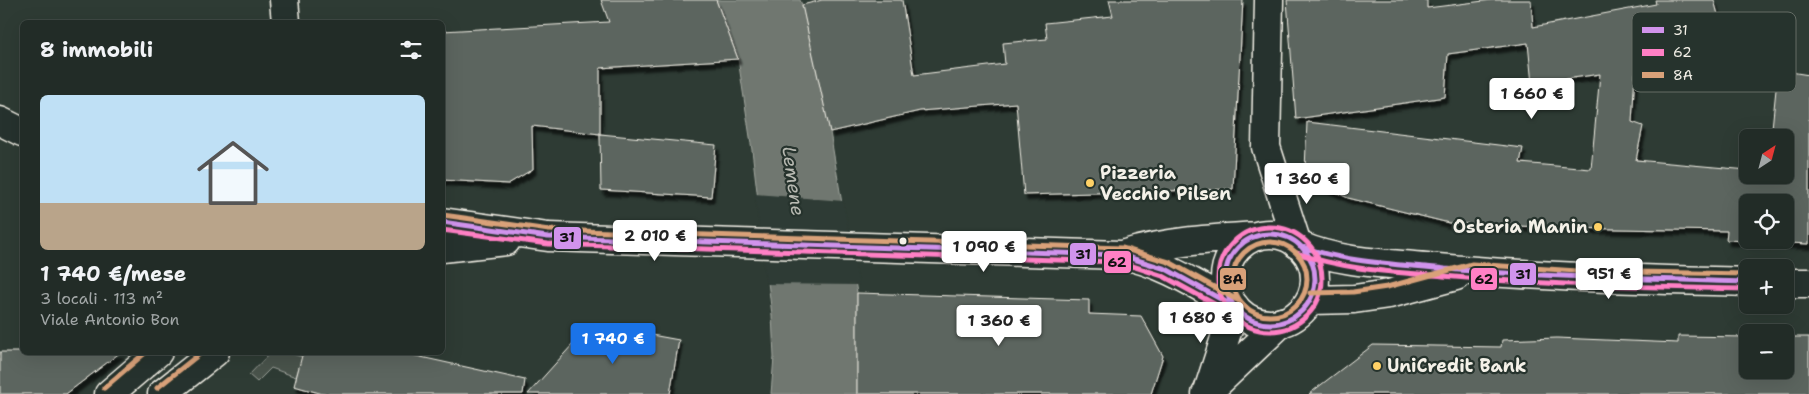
<!DOCTYPE html>
<html lang="it">
<head>
<meta charset="utf-8">
<style>
  body { margin:0; font-family:"Shantell Sans",sans-serif; background:#2a342f; color:#f1f3f6; height:100vh; display:flex; flex-direction:column; font-size:19px; white-space:nowrap }
  * { box-sizing:border-box; margin:0 }
  p { font-size:16px; color:#a2a7a7 }
  .icon { flex:none; width:28px; height:28px; fill:none; stroke:currentColor; stroke-width:2; stroke-linecap:round; stroke-linejoin:round }
  .map { position:relative; flex:1; overflow:hidden }
  .side { position:absolute; left:20px; top:20px; width:425px; height:335px; display:flex; flex-direction:column; background:#222c27; border-radius:8px; box-shadow:0 5px 20px #0002,0 0 0 1px #3f4844 }
  .side>* { flex:none }
  .needle { width:32px; rotate:36deg }
  .fabs { position:absolute; left:1739px; top:129px; display:grid; gap:10px }
  .fabs a { display:grid; place-items:center; width:55px; height:55px; border-radius:8px; background:#222c27; box-shadow:0 5px 20px #0002,0 0 0 1px #3f4844; font-size:25px }
  .price { position:absolute; translate:-50% -42px; padding:0 11px; border-radius:5px; background:#fff; color:#222; font-size:16px; line-height:32px; filter:drop-shadow(0 1px 2px #0008) }
  .price::after { content:''; position:absolute; left:50%; top:30px; width:15px; height:11px; margin-left:-8px; background:inherit; clip-path:polygon(0 0,100% 0,50% 100%) }
  .price.current { background:#1a73e8; color:#fff }
  ul { padding:0; list-style:none }
  li { display:grid; align-content:center; gap:10px; height:265px; padding:0 20px }
  li span { display:grid; place-items:center; height:155px; border-radius:8px; color:#555 }
  li>.icon { margin-inline-start:auto }
  span .icon { width:90px; height:90px; fill:#fffc; stroke-width:1 }
  li b { font-size:21px }
  h2 { display:flex; justify-content:space-between; align-items:center; height:60px; padding:0 20px; font-size:21px }
  .map>svg:first-child { display:block }
  .green { fill:#48524c; stroke:#9ea29a }
  .water { fill:#6f7770; stroke:#a4a8a0 }
  .pier { fill:#2e3b34 }
  .building { fill:#5c655e; stroke:#f4f1e8; fill-rule:evenodd; filter:url(#shadow) }
  .lines { fill:none; stroke-linecap:round; stroke-linejoin:round }
  .minor-casing { stroke:#f4f1e8; stroke-width:31 }
  .major-casing { stroke:#f4f1e8; stroke-width:31 }
  .minor { stroke:#26332d; stroke-width:28 }
  .major { stroke:#26332d; stroke-width:28 }
  .bus-1-casing { stroke:#26332d; stroke-width:9 }
  .bus-2-casing { stroke:#26332d; stroke-width:9 }
  .bus-3-casing { stroke:#26332d; stroke-width:9 }
  .bus-1 { stroke:#d193ec; stroke-width:5 }
  .bus-2 { stroke:#ff80c5; stroke-width:5 }
  .bus-3 { stroke:#d9a179; stroke-width:5 }
  .poi-dot { fill:#ffd166; stroke:#26332d; stroke-width:2 }
  .bus-dot { fill:#f4f1e8; stroke:#26332d; stroke-width:2 }
  .labels { text-anchor:middle; stroke-width:4.5; stroke-linejoin:round; paint-order:stroke }
  .poi-label { font-size:18px; font-weight:bold; fill:#f4f1e8; stroke:#26332d; text-anchor:start }
  .water-label { font-size:19px; font-style:italic; fill:#b8bab2; stroke:#26332d }
  .key { fill:#26332d; stroke:#646c65; stroke-width:1 }
  .key-label { font-size:14px; fill:#f4f1e8 }
  .line-badge { stroke:#26332d; stroke-width:2 }
  .pale-badge-label { font-size:14px; text-anchor:middle; font-weight:bold; fill:#111 }
</style>
</head>
<body>
<div class="map">
<svg width="1809" height="394" viewBox="0 0 1809 394">
  <defs>
    <filter id="shadow"><feDropShadow dx="3" dy="5.5" stdDeviation="1" flood-color="#0009"/></filter>
  </defs>
  <rect width="100%" height="100%" fill="#2e3b34"/>
  <filter id="ink" filterUnits="userSpaceOnUse"><feTurbulence type="fractalNoise" baseFrequency=".02" numOctaves="2"/><feDisplacementMap in="SourceGraphic" scale="10" xChannelSelector="R" yChannelSelector="G"/><feConvolveMatrix kernelMatrix="1 2 1 2 8 2 1 2 1" color-interpolation-filters="sRGB"/></filter>
  <g filter="url(#ink)">
    <path class="green" d="M270 353H289L302 357 296 377 271 368 257 382 249 375Z"/>
    <path class="water" d="M716 0H800L802 5 830 132 857 293V394H771L774 357 772 315 752 150 738 59Z"/>
    <path class="pier" d="M755 194 843 201 859 285 766 284Z"/>
    <path class="building" d="M601 0H716L738 59 600 68V134L532 126 533 169 508 184 442 180V31L609 22Z
      M822 0H902L914 75 1005 64 1003 43 1047 39 1045 23 1113 16 1109 0H1243L1233 189 1024 195 1016 103 920 111 830 132 802 5Z
      M1287 0H1427V8L1492 0H1531L1533 27 1656 4 1655 0H1714L1729 55 1635 73 1632 122 1643 126 1636 160 1748 170V175H1785V138H1771L1778 70 1809 75V244L1726 240 1727 231 1564 228 1449 223 1348 198 1323 186 1305 170 1307 122 1523 148 1520 163 1591 169 1600 74 1532 84 1528 43 1448 54 1445 97 1296 119ZM1748 202H1785V240H1748Z
      M600 134 716 145 711 197 601 190Z
      M857 293 1089 300V314L1141 316 1163 356 1151 394H857Z
      M591 324 679 340 670 394H528Z
      M1678 336 1748 337V370H1785V337H1809V394H1309L1373 345 1501 347 1502 340 1557 338 1678 343Z
      M0 352H121L66 394H0Z
      M303 352H398L525 380 523 394H323L294 386Z"/>
    <g class="lines">
      <defs>
        <path id="minor" d="M284 0 286 22
          M1269 0 1266 147 1297 244
          M1208 391 1235 307
          M1206 394 1282 322"/>
        <path id="major" d="M0 121 22 132
          M442 222 548 237 1121 255C1163 262 1198 286 1235 307
          M1225 279a45 45 0 1 1 90 0a45 45 0 1 1-90 0Z
          M1300 246C1340 263 1384 263 1426 267 1533 277 1640 279 1748 282
          M442 248 506 241
          M1125 254C1168 241 1214 239 1258 236
          M1785 283H1809
          M1310 300 1354 299 1389 294 1456 276
          M109 394 158 352
          M162 394 215 352"/>
      </defs>
      <use href="#minor" class="minor-casing"/>
      <use href="#major" class="major-casing"/>
      <use href="#minor" class="minor"/>
      <use href="#major" class="major"/>
      <defs>
        <path id="bus-1" d="M442 222 548 237 1121 255 1166 269 1235 307
          M1225 279a45 45 0 1 1 90 0a45 45 0 1 1-90 0Z
          M1300 246C1347 263 1396 264 1445 269 1546 277 1647 279 1748 282"/>
        <path id="bus-2" d="M1218 279a52 52 0 1 1 104 0a52 52 0 1 1-104 0Z
          M442 230 548 244 1120 262 1163 276 1231 313
          M1297 253C1344 270 1394 272 1443 276 1545 285 1646 287 1748 289"/>
        <path id="bus-3" d="M443 215 549 230 1122 248 1169 262 1239 301
          M1233 279a37 37 0 1 1 74 0a37 37 0 1 1-74 0Z
          M1310 293 1353 292 1387 287 1472 264 1577 271 1748 274
          M104 388 146 352
          M157 388 202 352"/>
      </defs>
      <use href="#bus-1" class="bus-1-casing"/>
      <use href="#bus-2" class="bus-2-casing"/>
      <use href="#bus-3" class="bus-3-casing"/>
      <use href="#bus-1" class="bus-1"/>
      <use href="#bus-2" class="bus-2"/>
      <use href="#bus-3" class="bus-3"/>
    </g>
  </g>
  <g class="poi-dot">
    <circle cx="1090" cy="183" r="5"/>
    <circle cx="1598" cy="227" r="5"/>
    <circle cx="1377" cy="366" r="5"/>
  </g>
  <circle class="bus-dot" cx="903" cy="241" r="4.5"/>
  <g class="labels">
    <g class="poi-label">
      <text x="1100" y="179">Pizzeria<tspan x="1100" dy="21">Vecchio Pilsen</tspan></text>
      <text x="1588" y="233" text-anchor="end">Osteria Manin</text>
      <text x="1387" y="372">UniCredit Bank</text>
    </g>
    <g class="water-label">
      <text transform="translate(794 181) rotate(82)" y="7">Lemene</text>
    </g>
  </g>
  <rect x="1632" y="12" width="164" height="80" rx="8" class="key"/>
  <rect x="1642" y="27" width="22" height="6" fill="#d193ec"/>
  <rect x="1642" y="49" width="22" height="7" fill="#ff80c5"/>
  <rect x="1642" y="72" width="22" height="6" fill="#d9a179"/>
  <g class="key-label">
    <text x="1673" y="35">31</text>
    <text x="1673" y="57">62</text>
    <text x="1673" y="80">8A</text>
  </g>
  <g class="line-badge">
    <rect x="553" y="226" width="29" height="24" rx="5" fill="#d193ec"/>
    <rect x="1069" y="242" width="28" height="24" rx="5" fill="#d193ec"/>
    <rect x="1103" y="250" width="29" height="24" rx="5" fill="#ff80c5"/>
    <rect x="1509" y="262" width="28" height="24" rx="5" fill="#d193ec"/>
    <rect x="1219" y="267" width="28" height="24" rx="5" fill="#d9a179"/>
    <rect x="1470" y="267" width="28" height="24" rx="5" fill="#ff80c5"/>
  </g>
  <g class="pale-badge-label">
    <text x="567" y="242">31</text>
    <text x="1083" y="259">31</text>
    <text x="1117" y="267">62</text>
    <text x="1523" y="279">31</text>
    <text x="1233" y="284">8A</text>
    <text x="1484" y="284">62</text>
  </g>
</svg>
<div class="fabs">
<a><svg class="needle" viewBox="-14 -14 28 28"><path d="M0-13l5 13h-10z" fill="#e53935"/><path d="M0 13l5-13h-10z" fill="#a2a7a7"/></svg></a>
<a><svg class="icon" aria-label="locate" viewBox="0 0 24 24"><circle cx="12" cy="12" r="6"/><path d="M12 2v4M12 18v4M2 12h4M18 12h4"/></svg></a>
<a>+</a>
<a>−</a>
</div>
<b class="price" style="left:1532px;top:120px">1 660 €</b>
<b class="price" style="left:1307px;top:205px">1 360 €</b>
<b class="price" style="left:655px;top:262px">2 010 €</b>
<b class="price" style="left:984px;top:273px">1 090 €</b>
<b class="price" style="left:1609px;top:300px">951 €</b>
<b class="price" style="left:1201px;top:344px">1 680 €</b>
<b class="price" style="left:999px;top:347px">1 360 €</b>
<b class="price current" style="left:613px;top:365px">1 740 €</b>
<section class="side">
<h2>8 immobili<svg class="icon" aria-label="filters" viewBox="0 0 24 24"><path d="M4 7h16M4 17h16"/><circle cx="9" cy="7" r="2"/><circle cx="15" cy="17" r="2"/></svg></h2>
<ul>
<li><span style="background:linear-gradient(#bfe0f5 70%,#b9a48a 0)"><svg class="icon" aria-label="home" viewBox="0 0 24 24"><path d="M3 11l9-7 9 7M6 9v11h12V9"/></svg></span><div><b>1 740 €/mese</b><p>3 locali · 113 m²</p><p>Viale Antonio Bon</p></div></li>
</ul>
</section>
</div>
</body>
</html>
